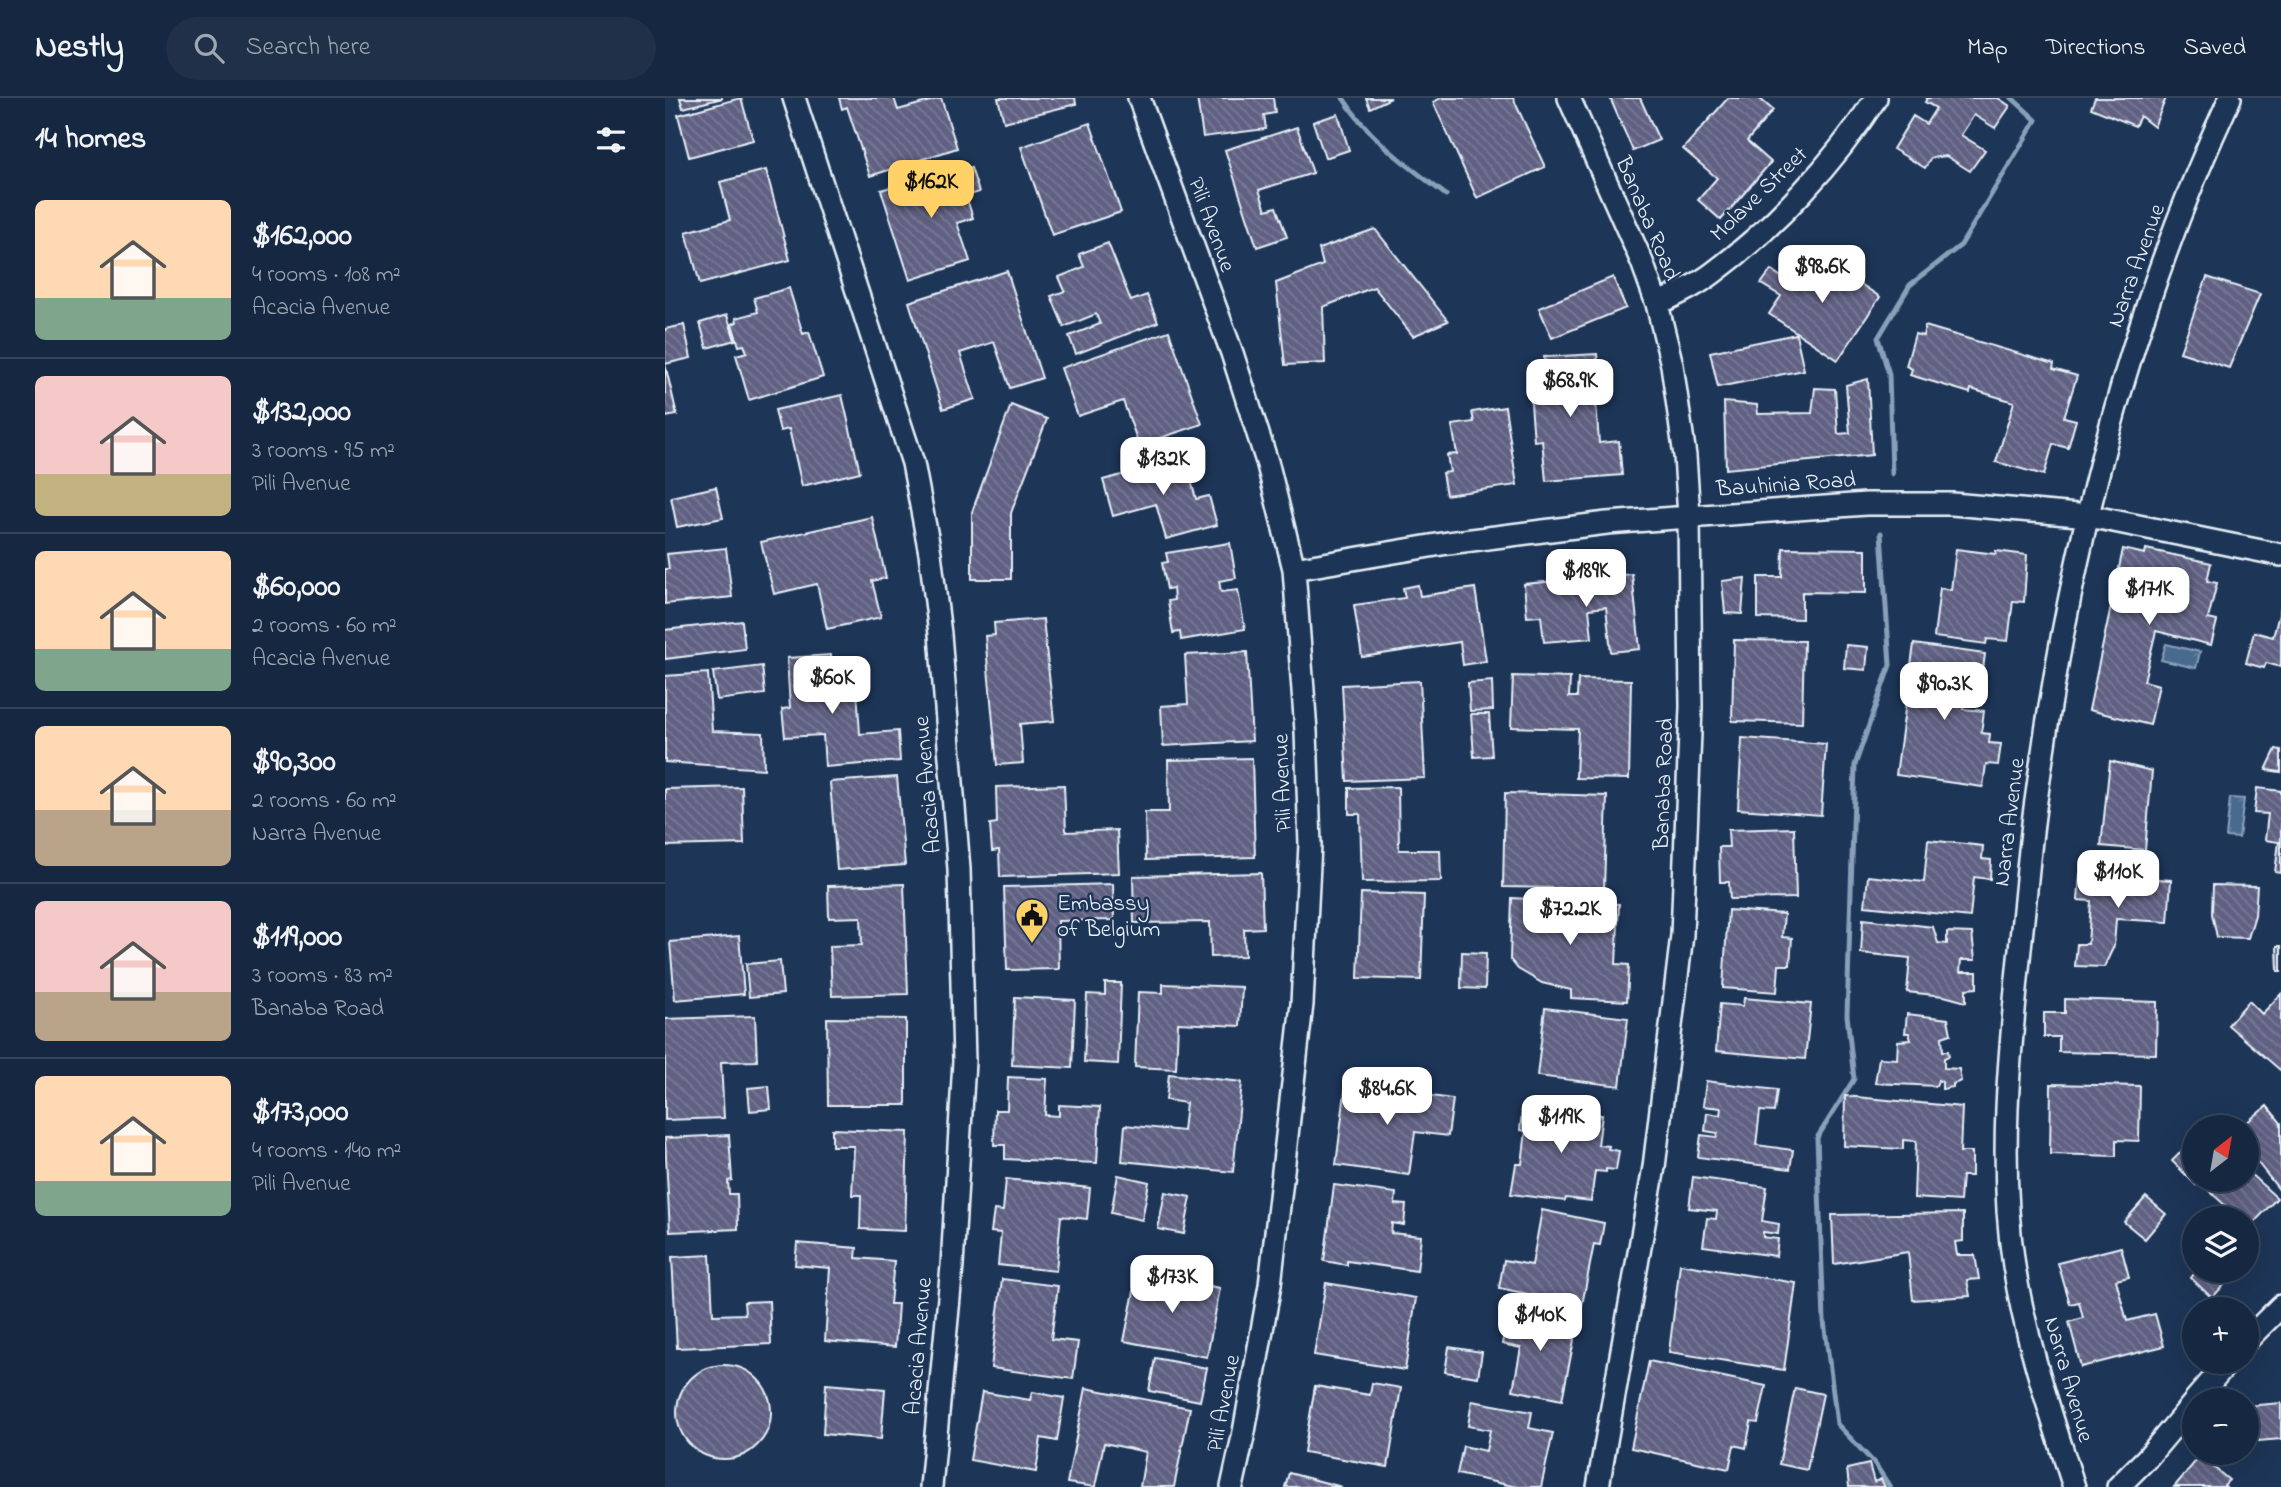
<!DOCTYPE html>
<html lang="en">
<head>
<meta charset="utf-8">
<style>
  body { margin:0; font-family:"Indie Flower",sans-serif; background:#1f3048; color:#f1f3f6; height:100vh; display:flex; flex-direction:column; font-size:26px; white-space:nowrap }
  * { box-sizing:border-box; margin:0 }
  p { font-size:23px; color:#9ea6b1 }
  .icon { flex:none; width:38px; height:38px; fill:none; stroke:currentColor; stroke-width:2; stroke-linecap:round; stroke-linejoin:round }
  .map { position:relative; flex:1; overflow:hidden }
  .details { display:flex; flex-direction:column; background:#162841; width:665px }
  .details>* { flex:none }
  .needle { width:46px; rotate:31deg }
  .tools { position:absolute; left:1517px; top:1017px; display:grid; gap:14px }
  .tools a { display:grid; place-items:center; width:77px; height:77px; border-radius:50%; background:#162841; box-shadow:0 7px 28px #0002,0 0 0 2px #35445a; font-size:35px }
  .price { position:absolute; translate:-50% -60px; padding:0 16px; border-radius:14px; background:#fff; color:#222; font-size:23px; line-height:46px; filter:drop-shadow(0 2px 4px #0008) }
  .price::after { content:''; position:absolute; left:50%; top:42px; width:21px; height:16px; margin-left:-10px; background:inherit; clip-path:polygon(0 0,100% 0,50% 100%) }
  .price.on { background:#ffd166; color:#111 }
  ul { padding:0; list-style:none }
  li { display:flex; align-items:center; gap:21px; height:175px; padding:0 35px }
  li+li { border-top:2px solid #35445a }
  li span { display:grid; place-items:center; flex:none; width:196px; height:140px; border-radius:10px; color:#555 }
  li>.icon { margin-inline-start:auto }
  span .icon { width:84px; height:84px; fill:#fffc; stroke-width:1 }
  li b { font-size:30px }
  h2 { display:flex; justify-content:space-between; align-items:center; height:84px; padding:0 35px; font-size:30px }
  header { display:flex; align-items:center; gap:42px; box-sizing:border-box; height:98px; padding:0 35px; background:#162841; border-bottom:2px solid #35445a }
  header strong { font-size:33px }
  nav { display:flex; gap:38px; margin-inline-start:auto; font-size:24px }
  .search { width:490px; height:63px; background:#1f3048; display:flex; align-items:center; gap:18px; box-sizing:border-box; padding:0 24px; border-radius:38px; color:#9ea6b1; font-size:26px }
  main { display:flex; flex:1; min-height:0 }
  .map>svg:first-child { display:block }
  .water { fill:url(#water-ripples); stroke:#89a0b9; stroke-width:2 }
  .lines { fill:none; stroke-linecap:round; stroke-linejoin:round }
  .stream { stroke:#89a0b9; stroke-width:5 }
  .building { fill:url(#building-back-hatch); stroke:#e8f1f8; stroke-width:2 }
  .minor-casing { stroke:#e8f1f8; stroke-width:26 }
  .minor { stroke:#1d3557; stroke-width:21 }
  .labels { text-anchor:middle; stroke-width:5; stroke-linejoin:round; paint-order:stroke }
  .street-label { font-size:23px; fill:#e8f1f8; stroke:#1d3557 }
  .poi-label { font-size:23px; fill:#e8f1f8; stroke:#1d3557; text-anchor:start }
</style>
</head>
<body>
<header>
<strong>Nestly</strong>
<div class="search"><svg class="icon" aria-label="search" viewBox="0 0 24 24"><circle cx="10" cy="10" r="6"/><path d="M15 15l6 6"/></svg>Search here</div>
<nav><a>Map</a><a>Directions</a><a>Saved</a></nav>
</header>
<main>
<section class="details">
<h2>14 homes<svg class="icon" aria-label="filters" viewBox="0 0 24 24"><path d="M4 7h16M4 17h16"/><circle cx="9" cy="7" r="2"/><circle cx="15" cy="17" r="2"/></svg></h2>
<ul>
<li><span style="background:linear-gradient(#ffd9b3 70%,#7fa58c 0)"><svg class="icon" aria-label="home" viewBox="0 0 24 24"><path d="M3 11l9-7 9 7M6 9v11h12V9"/></svg></span><div><b>$162,000</b><p>4 rooms · 108 m²</p><p>Acacia Avenue</p></div></li>
<li><span style="background:linear-gradient(#f6c9c9 70%,#c2b280 0)"><svg class="icon" aria-label="home" viewBox="0 0 24 24"><path d="M3 11l9-7 9 7M6 9v11h12V9"/></svg></span><div><b>$132,000</b><p>3 rooms · 95 m²</p><p>Pili Avenue</p></div></li>
<li><span style="background:linear-gradient(#ffd9b3 70%,#7fa58c 0)"><svg class="icon" aria-label="home" viewBox="0 0 24 24"><path d="M3 11l9-7 9 7M6 9v11h12V9"/></svg></span><div><b>$60,000</b><p>2 rooms · 60 m²</p><p>Acacia Avenue</p></div></li>
<li><span style="background:linear-gradient(#ffd9b3 60%,#b9a48a 0)"><svg class="icon" aria-label="home" viewBox="0 0 24 24"><path d="M3 11l9-7 9 7M6 9v11h12V9"/></svg></span><div><b>$90,300</b><p>2 rooms · 60 m²</p><p>Narra Avenue</p></div></li>
<li><span style="background:linear-gradient(#f6c9c9 65%,#b9a48a 0)"><svg class="icon" aria-label="home" viewBox="0 0 24 24"><path d="M3 11l9-7 9 7M6 9v11h12V9"/></svg></span><div><b>$119,000</b><p>3 rooms · 83 m²</p><p>Banaba Road</p></div></li>
<li><span style="background:linear-gradient(#ffd9b3 75%,#7fa58c 0)"><svg class="icon" aria-label="home" viewBox="0 0 24 24"><path d="M3 11l9-7 9 7M6 9v11h12V9"/></svg></span><div><b>$173,000</b><p>4 rooms · 140 m²</p><p>Pili Avenue</p></div></li>
</ul>
</section>
<div class="map">
<svg width="1616" height="1389" viewBox="0 0 1616 1389">
  <defs>
    <pattern id="water-ripples" width="26" height="14" patternUnits="userSpaceOnUse" patternTransform="scale(1.75)"><rect width="26" height="14" fill="#496a8f"/><path d="M2 4q2-2 4 0t4 0M15 11q2-2 4 0t4 0" fill="none" stroke="#6380a0"/></pattern>
    <pattern id="building-back-hatch" width="6" height="6" patternUnits="userSpaceOnUse" patternTransform="scale(1.75)"><rect width="6" height="6" fill="#616183"/><path d="M-1 5l2 2M0 0l6 6M5-1l2 2" fill="none" stroke="#787895"/></pattern>
  </defs>
  <rect width="100%" height="100%" fill="#1d3557"/>
  <filter id="ink" filterUnits="userSpaceOnUse"><feTurbulence type="fractalNoise" baseFrequency=".0143" numOctaves="2"/><feDisplacementMap in="SourceGraphic" scale="14" xChannelSelector="R" yChannelSelector="G"/><feConvolveMatrix kernelMatrix="1 2 1 2 8 2 1 2 1" color-interpolation-filters="sRGB"/></filter>
  <g filter="url(#ink)">
    <path class="water" d="M1501 546 1535 554 1531 570 1496 562Z
      M1565 700 1579 701 1574 740 1561 739Z"/>
    <g class="lines">
      <path class="stream" d="M678 0C706 43 741 66 781 97
        M1227 376 1224 276 1213 240 1245 187 1296 147 1371 22 1347 0
        M1216 435 1225 567 1190 667 1182 917 1189 981 1152 1040 1159 1223 1172 1326 1210 1366 1225 1389"/>
    </g>
    <path class="building" d="M15 0H58L18 10Z
      M76 0 88 42 24 59 13 17Z
      M174 0H229L233 12 276 0 292 50 205 78 182 9 177 11Z
      M333 0H410L411 6 339 24Z
      M532 0H608L610 15 599 17 601 31 538 39Z
      M701 0H726L705 10Z
      M776 0H848L880 69 812 100 768 4Z
      M945 0H975L994 42 968 53Z
      M1063 0H1094L1108 12 1082 43 1106 64 1056 122 1033 102 1052 80 1018 51Z
      M1262 0H1333L1345 8 1330 30 1309 17 1296 37 1320 52 1305 73 1281 58 1266 60 1260 70 1228 51 1248 18 1261 26 1271 10 1260 4Z
      M1430 0H1501L1489 29 1475 18 1470 28 1426 10Z
      M673 16 684 52 660 60 648 24Z
      M425 25 456 114 387 137 356 49Z
      M632 29 648 75 594 92 601 112 611 109 622 139 592 149 560 52Z
      M306 70 314 94 301 98 308 120 292 125 305 163 245 182 216 92 276 74 277 79Z
      M101 72 125 162 35 186 21 134 65 122 55 84Z
      M710 131 783 223 748 238 709 189 658 209 660 265 620 267 611 185 658 167 654 151Z
      M443 145 466 203 482 197 493 224 411 256 404 238 435 226 431 216 399 229 386 198 400 193 394 179 419 169 414 156Z
      M1151 156 1215 199 1173 262 1104 216 1116 198 1096 186 1106 172 1129 187Z
      M342 173 377 280 345 290 329 244 295 255 310 301 278 311 244 204Z
      M948 179 961 210 887 240 874 210Z
      M1542 179 1595 196 1564 270 1515 254Z
      M124 190 138 236 144 234 158 279 84 302 71 257 82 254 79 247 74 248 67 226 72 224 71 220 93 214 89 200Z
      M62 217 70 242 42 250 35 225Z
      M19 227 26 260 0 266 12 317 0 319V231Z
      M1260 228 1389 266 1388 271 1412 278 1399 319 1411 322 1403 350 1388 346 1379 377 1331 364 1349 304 1306 291 1305 295 1245 277 1247 271 1241 268 1250 236 1258 238Z
      M504 233 537 326 474 347 458 303 413 318 396 270Z
      M1131 236 1139 272 1053 289 1045 254Z
      M932 256 934 277H929L934 345 954 343 957 377 881 383 877 342 869 343 863 268 880 267 879 259Z
      M1203 281 1207 357 1061 371 1059 304 1092 307 1093 316 1147 315 1150 290 1170 291 1173 336 1185 335 1181 287Z
      M177 297 195 374 137 388 124 331 115 333 110 312Z
      M346 307 382 321 346 415V481H307V414Z
      M840 309 852 387 781 397 777 375 785 374 782 357 792 356 787 327 809 324 807 314Z
      M520 360 531 401 544 398 552 427 501 441 491 406 448 418 438 382Z
      M51 389 58 420 12 429 6 399Z
      M207 419 221 480 207 483 216 519 162 531 152 486 109 496 96 444Z
      M565 445 571 480 554 483 556 494 573 492 580 531 516 542 515 534 508 535 503 503 509 502 508 490 502 491 497 465 503 464 501 455Z
      M61 450 67 499 0 506V471H4L2 456Z
      M1118 450 1201 451V495L1137 494V521L1093 520V479H1117Z
      M1291 451 1331 456V453L1362 457 1359 504 1348 503 1343 543 1322 541 1321 546 1269 539 1275 490 1286 492Z
      M1458 451 1480 456 1481 451 1546 465 1542 483 1552 485 1543 521 1552 523 1546 547 1491 533 1479 583 1494 587 1485 627 1424 612Z
      M967 476 975 551 946 554 941 509 924 511 927 540 879 544 876 518 862 519 859 486Z
      M1080 480 1077 516 1060 515 1057 483Z
      M753 487 755 498 810 490 821 563 798 567 795 544 697 559 689 507 740 500 738 490Z
      M1616 509V569L1601 565 1599 570 1581 565 1589 534 1608 539Z
      M378 521 389 623 355 626 358 665 332 667 320 538 330 537 329 525Z
      M77 523 80 551 0 561V532Z
      M1069 542 1139 543 1137 625 1067 623Z
      M1249 546 1320 556 1317 579 1273 573 1269 595 1300 599 1301 593 1318 595 1316 607 1299 604 1298 611 1319 613 1316 635 1325 636 1324 645 1336 646 1333 667 1321 666 1318 689 1231 677Z
      M1181 547 1203 549 1201 572 1179 570Z
      M582 554 587 643 498 648 496 608 523 606 520 557Z
      M166 557 168 593 192 592 195 636 233 633 235 663 160 669 158 637 120 639 117 611 125 610 122 560Z
      M97 568 100 596 52 602 48 574Z
      M43 575 47 633 98 635 99 671 0 664V578Z
      M848 578 905 580 904 599H912L913 581 966 582 964 681 911 680 913 631 846 629Z
      M755 583 760 680 682 683 677 587Z
      M827 583 828 612 805 613 803 585Z
      M806 616H824L827 658 809 659Z
      M1077 640 1161 646 1156 717 1073 711Z
      M1611 651 1616 652V674L1601 672Z
      M587 660 590 759 481 762 480 714H504L503 662Z
      M1445 663 1487 673 1480 752 1436 748Z
      M232 679 240 767 172 772 165 684Z
      M399 687 401 734 452 732 454 775 335 779 334 752 327 753 325 726 332 725 331 689Z
      M77 689 79 746 0 748V691Z
      M733 689 734 752H775L776 783 697 784 695 716H684V690Z
      M1592 690 1616 693V775L1610 774 1614 744 1600 742 1603 716 1589 715Z
      M840 695 942 698 939 791 838 789Z
      M1129 730 1131 800 1065 801 1064 784H1055L1054 749H1064L1063 732Z
      M1263 742 1318 748 1317 761 1326 762 1325 781 1309 779 1305 819 1200 808 1203 778 1259 784Z
      M596 775 598 830 579 831 580 858 546 859 545 824 469 825 468 778Z
      M1415 776 1506 782 1503 824 1451 821 1449 848 1439 869 1410 868 1412 846H1423L1426 803 1413 802Z
      M239 786 243 896 167 898 165 848 197 847 196 819 164 820 163 788Z
      M448 786 449 822 393 823 394 871 342 872 339 789Z
      M1548 787 1592 788 1590 817 1583 840 1552 839 1547 816Z
      M696 795 759 797 756 882 693 880Z
      M847 800 954 806 951 866 964 867 962 903 906 900V892L877 885 853 871 845 861Z
      M1063 812 1119 816 1117 839 1127 840 1125 867H1114L1112 894 1058 890Z
      M1198 821 1268 829 1273 845 1282 846V834L1307 835 1310 862H1296L1295 874H1312V890L1301 891V904L1279 898 1242 894 1245 860 1196 855Z
      M74 838 79 896 10 902 5 844Z
      M1612 848H1616V873H1613Z
      M797 854 821 855 820 891 796 890Z
      M115 863 118 896 84 899 81 866Z
      M440 885H456L453 966 419 964 422 896 440 897Z
      M498 886 577 889 575 928 513 925 511 971 470 969 473 894 498 895Z
      M1616 896V971L1615 972 1563 927 1584 903 1597 916Z
      M350 899 410 902 407 970 347 967Z
      M1079 900 1146 906 1140 961 1051 953 1055 906 1078 908Z
      M1400 901 1492 904 1491 956 1394 954V939H1379V915H1400Z
      M880 910 963 920 955 988 872 978Z
      M1242 916 1283 921 1286 936 1277 939 1278 953H1283L1284 958 1279 960V970L1294 971 1296 983 1288 986V989L1277 991V984L1273 982 1271 988 1210 985 1214 960 1232 961 1233 943 1246 942 1244 935H1240Z
      M90 918 92 963 56 964 59 1020 0 1022V921Z
      M162 920 241 921V1007H163Z
      M504 976 577 984 568 1074 457 1063 460 1027 518 1033 521 1005 501 1002Z
      M343 979 382 981 380 1017 394 1018V1007L435 1009 432 1065 340 1061V1047H329L330 1012H342Z
      M1041 983 1112 992 1109 1014 1095 1013 1091 1047 1128 1052 1125 1071 1033 1059 1036 1037 1052 1039 1053 1035 1040 1033 1042 1015 1055 1017 1056 1010 1038 1008Z
      M681 986 788 1001 783 1038 750 1034 744 1077 671 1067Z
      M1386 986 1475 988 1474 1043 1451 1042V1058L1385 1056Z
      M104 988 106 1011 85 1013 83 990Z
      M1180 998 1297 1009 1295 1054H1307V1078H1297L1295 1103 1249 1100 1251 1043 1238 1042V1051L1179 1048Z
      M858 1007 937 1017 933 1047 944 1048 943 1051 954 1053 951 1072 941 1071V1074L930 1073 926 1103 901 1100 900 1103 846 1096 851 1066H857L861 1033 855 1032Z
      M1602 1008 1616 1025V1094L1582 1051V1029H1576Z
      M167 1031 243 1034 240 1133 195 1131 196 1097H187L189 1048H167Z
      M64 1037 67 1082 63 1083 64 1096H72L73 1131 5 1134 0 1040Z
      M1530 1040V1082H1536L1531 1087 1507 1063Z
      M1582 1073 1612 1100 1584 1130 1582 1120H1574L1540 1089 1547 1082H1582Z
      M453 1077 484 1084 477 1122 446 1115Z
      M1028 1079 1102 1089 1097 1123 1114 1126 1113 1136 1098 1134V1139L1113 1141 1111 1158 1038 1148 1042 1120 1051 1121 1052 1113 1024 1110Z
      M341 1081 425 1090 422 1121 396 1118 391 1173 333 1167 336 1135 326 1134 329 1112 338 1113Z
      M669 1087 731 1095 730 1106 741 1107 739 1127 727 1125 726 1135 756 1138 752 1173 682 1163V1167L659 1163Z
      M500 1094 526 1099 519 1136 493 1131Z
      M1481 1099 1501 1116 1480 1141 1459 1124Z
      M877 1112 939 1125 935 1147 929 1146 917 1207 834 1190 839 1162 867 1167Z
      M1298 1115V1143L1290 1144 1292 1157H1310L1314 1181 1302 1182 1305 1198 1248 1202 1243 1154 1169 1166 1167 1117Z
      M132 1145 192 1150 191 1160 229 1163 225 1206H233L230 1249 160 1243 165 1170 130 1167Z
      M1456 1149 1464 1179 1451 1182 1462 1223 1490 1216 1499 1248 1416 1269 1404 1224 1418 1220 1414 1204 1405 1206 1393 1165Z
      M45 1157 48 1217 80 1216 79 1204 104 1203 106 1246 12 1250 7 1159Z
      M1015 1166 1131 1185 1119 1272 1004 1254Z
      M1532 1172H1562L1567 1178 1547 1200 1526 1180Z
      M473 1174 555 1190 542 1259 459 1243Z
      M337 1181 393 1188 386 1241 413 1244 408 1281 326 1270Z
      M661 1185 751 1200 740 1272 649 1257Z
      M843 1213 912 1227 897 1302 848 1292 856 1250 837 1246Z
      M784 1249 817 1254 813 1279 780 1274Z
      M490 1260 542 1270 535 1303 484 1293Z
      M984 1263 1101 1288 1093 1325 1086 1324 1081 1350 1069 1347 1064 1371 966 1350Z
      M12 1314a47 47 0 1 1 94 0a47 47 0 1 1-94 0Z
      M707 1285 736 1290 723 1369 639 1354 650 1288 705 1297Z
      M161 1286 220 1291 216 1341 158 1336Z
      M421 1290 525 1310 509 1389H475L481 1354 439 1345 430 1389 402 1385Z
      M1130 1290 1158 1296 1142 1372 1114 1366Z
      M317 1294 365 1302 367 1294 399 1300 392 1343 376 1340 371 1374 305 1362Z
      M807 1303 867 1314 864 1330 888 1335 876 1389H852L792 1376 798 1348 821 1353 825 1332 803 1328Z
      M1616 1305V1341L1582 1344V1308Z
      M1535 1358 1564 1382 1559 1387 1561 1389H1509Z
      M1204 1366 1209 1384 1216 1381 1220 1389H1184L1182 1371Z
      M624 1375 677 1389H620Z"/>
    <g class="lines">
      <defs>
        <path id="minor" d="M129 0 248 365 265 455 275 536 294 771 299 963 287 1168 266 1389
          M474 0 567 255 603 367 629 471 641 633 645 746 637 906 605 1187 579 1334 567 1389
          M904 0 977 164 992 206 1007 267 1020 358 1024 418 1026 609 1017 837 989 1069 933 1389
          M992 206C1011 197 1031 188 1048 175 1110 129 1169 65 1211 0
          M629 471 783 445 942 425 1201 406H1287L1424 418 1616 457
          M1582 1242 1616 1208
          M1530 1302 1563 1264
          M1409 1389C1386 1316 1361 1244 1349 1168 1332 1056 1346 942 1357 831 1362 786 1365 741 1372 696 1404 457 1463 218 1565 0
          M1453 1389 1482 1360 1530 1303"/>
      </defs>
      <use href="#minor" class="minor-casing"/>
      <use href="#minor" class="minor"/>
    </g>
  </g>
  <defs>
    <symbol id="civic-pin" viewBox="-11 -11 22 30"><path d="M0 17L-7.5 6A9.5 9.5 0 1 1 7.5 6Z" fill="#ffd166" stroke="#1d3557"/><path d="M-.6-6.5H3V-4.5H.6V-3L4-1V1h2V6H-6V1h2V-1L-.6-3ZM-1.2 2.5V6h2.4V2.5Z" fill="#111"/></symbol>
  </defs>
  <g fill-rule="evenodd">
    <use href="#civic-pin" x="348" y="798" width="38" height="52"/>
  </g>
  <g class="labels">
    <g class="street-label">
      <text transform="translate(1093 95) rotate(-44)" y="8">Molave Street</text>
      <text transform="translate(984 120) rotate(67)" y="8">Banaba Road</text>
      <text transform="translate(548 126) rotate(70)" y="8">Pili Avenue</text>
      <text transform="translate(1470 167) rotate(-70)" y="8">Narra Avenue</text>
      <text transform="translate(1121 385) rotate(-4)" y="8">Bauhinia Road</text>
      <text transform="translate(616 685) rotate(-92)" y="8">Pili Avenue</text>
      <text transform="translate(997 686) rotate(-88)" y="8">Banaba Road</text>
      <text transform="translate(261 687) rotate(-95)" y="8">Acacia Avenue</text>
      <text transform="translate(1343 724) rotate(-83)" y="8">Narra Avenue</text>
      <text transform="translate(252 1248) rotate(-85)" y="8">Acacia Avenue</text>
      <text transform="translate(1405 1281) rotate(74)" y="8">Narra Avenue</text>
      <text transform="translate(557 1305) rotate(-79)" y="8">Pili Avenue</text>
    </g>
    <g class="poi-label">
      <text x="392" y="812">Embassy<tspan x="392" dy="26">of Belgium</tspan></text>
    </g>
  </g>
</svg>
<div class="tools">
<a><svg class="needle" viewBox="-14 -14 28 28"><path d="M0-13l5 13h-10z" fill="#e53935"/><path d="M0 13l5-13h-10z" fill="#9ea6b1"/></svg></a>
<a><svg class="icon" aria-label="layers" viewBox="0 0 24 24"><path d="M12 4l9 5-9 5-9-5zM3 14l9 5 9-5"/></svg></a>
<a>+</a>
<a>−</a>
</div>
<b class="price on" style="left:266px;top:122px">$162K</b>
<b class="price" style="left:1157px;top:207px">$98.6K</b>
<b class="price" style="left:905px;top:321px">$68.9K</b>
<b class="price" style="left:498px;top:399px">$132K</b>
<b class="price" style="left:921px;top:511px">$189K</b>
<b class="price" style="left:1484px;top:529px">$171K</b>
<b class="price" style="left:167px;top:618px">$60K</b>
<b class="price" style="left:1279px;top:624px">$90.3K</b>
<b class="price" style="left:1453px;top:812px">$110K</b>
<b class="price" style="left:905px;top:849px">$72.2K</b>
<b class="price" style="left:722px;top:1029px">$84.6K</b>
<b class="price" style="left:896px;top:1057px">$119K</b>
<b class="price" style="left:507px;top:1217px">$173K</b>
<b class="price" style="left:875px;top:1255px">$140K</b>
</div>
</main>
</body>
</html>
